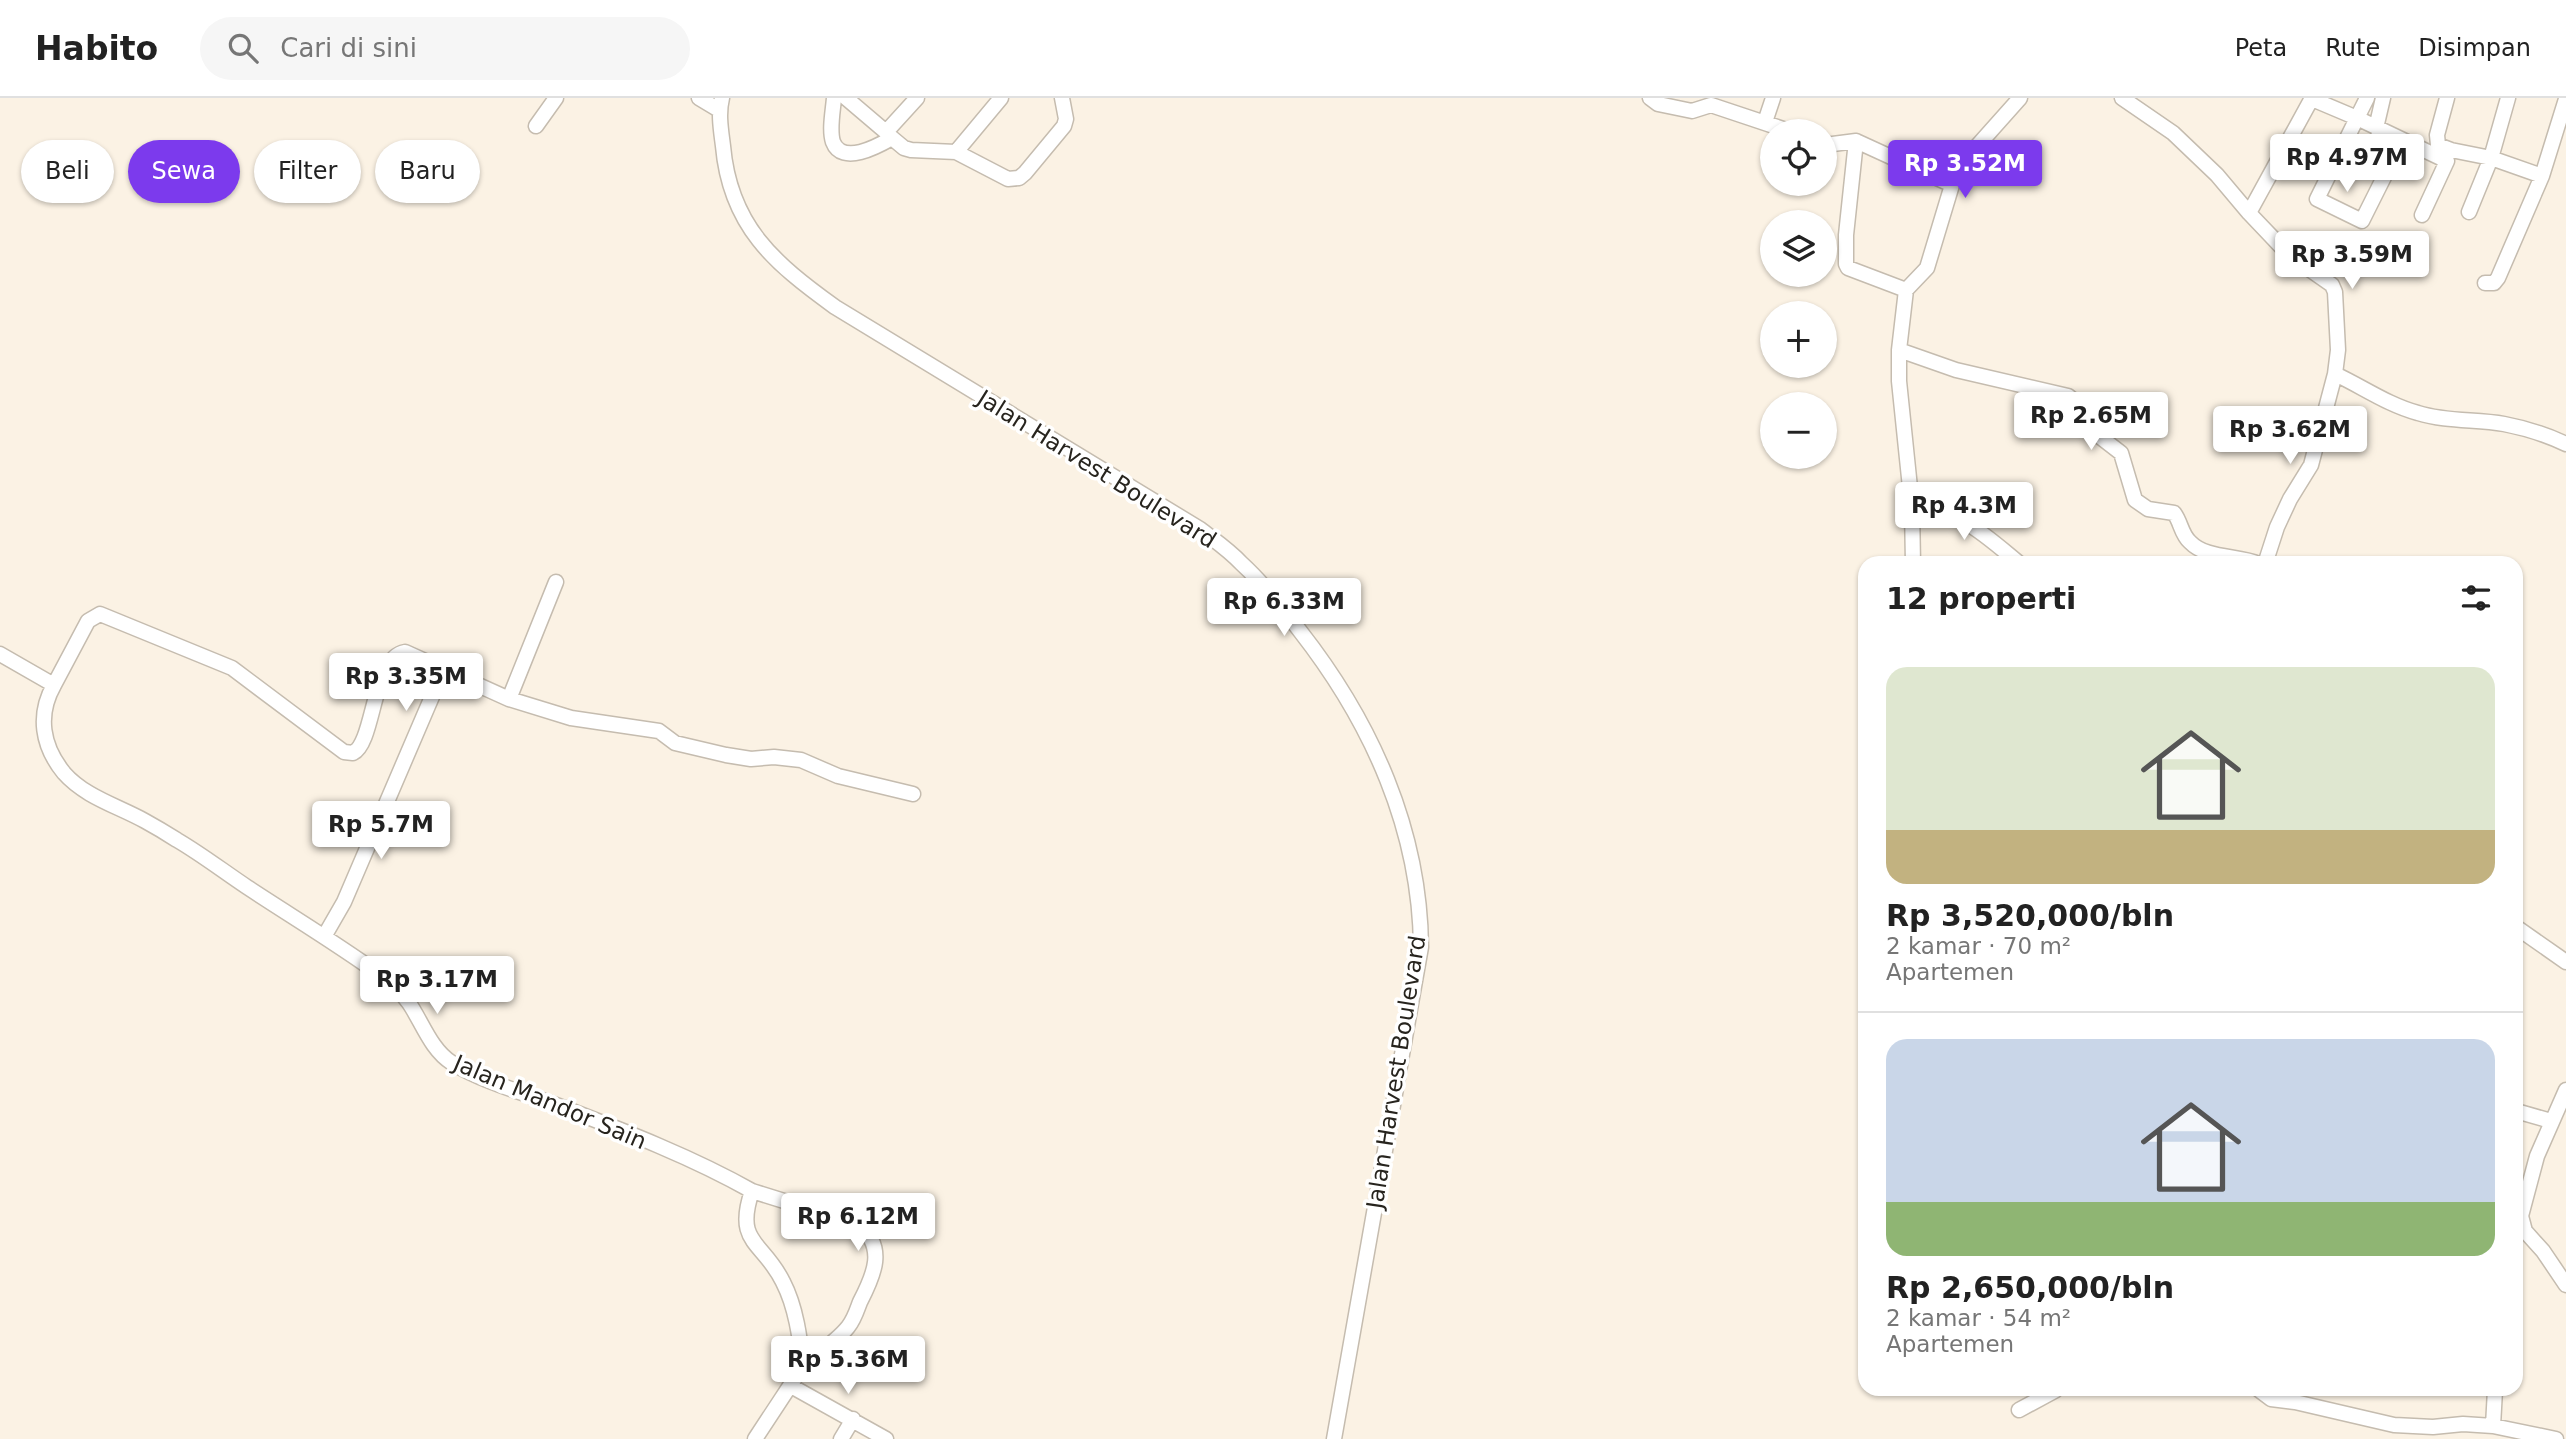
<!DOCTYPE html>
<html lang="id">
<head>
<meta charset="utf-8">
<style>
  body { margin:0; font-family:"DejaVu Sans",sans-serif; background:#f6f6f6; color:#222; height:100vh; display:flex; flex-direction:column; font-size:26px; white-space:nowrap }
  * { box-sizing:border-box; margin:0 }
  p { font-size:23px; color:#767676 }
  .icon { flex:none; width:38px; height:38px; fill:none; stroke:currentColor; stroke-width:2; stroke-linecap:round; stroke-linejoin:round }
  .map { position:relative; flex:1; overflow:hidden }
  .panel { position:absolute; left:1858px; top:458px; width:665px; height:840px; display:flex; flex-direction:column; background:#fff; border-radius:21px; box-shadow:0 2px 5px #0004 }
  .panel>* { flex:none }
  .banner { position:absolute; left:21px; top:42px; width:665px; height:63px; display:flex; gap:14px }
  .controls { position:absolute; left:1760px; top:21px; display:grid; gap:14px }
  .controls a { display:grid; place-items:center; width:77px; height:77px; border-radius:50%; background:#fff; box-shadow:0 2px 5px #0004; font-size:35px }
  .price { position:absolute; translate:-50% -60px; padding:0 16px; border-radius:7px; background:#fff; color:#222; font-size:23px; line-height:46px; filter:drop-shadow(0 2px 4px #0008) }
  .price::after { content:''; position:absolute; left:50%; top:42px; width:21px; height:16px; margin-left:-10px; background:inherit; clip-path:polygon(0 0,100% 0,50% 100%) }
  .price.selected { background:#7c3aed; color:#fff }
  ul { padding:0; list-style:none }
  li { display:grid; align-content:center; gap:14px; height:371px; padding:0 28px }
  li+li { border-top:2px solid #e0e0e0 }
  li span { display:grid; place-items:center; height:217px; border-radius:21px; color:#555 }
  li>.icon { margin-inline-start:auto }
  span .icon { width:126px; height:126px; fill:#fffc; stroke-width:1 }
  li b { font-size:30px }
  h2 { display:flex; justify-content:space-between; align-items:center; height:84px; padding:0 28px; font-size:30px }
  .tag { padding:0 24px; border-radius:32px; background:#fff; box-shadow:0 2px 5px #0004; font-size:24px; line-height:63px }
  .tag.selected { background:#7c3aed; color:#fff }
  header { display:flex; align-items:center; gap:42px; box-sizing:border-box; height:98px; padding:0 35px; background:#fff; border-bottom:2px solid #e0e0e0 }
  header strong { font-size:33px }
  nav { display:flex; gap:38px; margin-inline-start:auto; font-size:24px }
  .search { width:490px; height:63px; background:#f6f6f6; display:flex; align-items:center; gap:18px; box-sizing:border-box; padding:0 24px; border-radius:38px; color:#767676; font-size:26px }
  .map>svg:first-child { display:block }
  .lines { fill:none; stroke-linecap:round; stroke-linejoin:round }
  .minor-casing { stroke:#c5bcaf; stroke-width:17 }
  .minor { stroke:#fff; stroke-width:14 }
  .labels { text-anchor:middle; stroke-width:7; stroke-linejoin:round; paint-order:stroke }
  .street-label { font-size:23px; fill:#27241e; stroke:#fff }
</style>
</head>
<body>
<header>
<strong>Habito</strong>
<div class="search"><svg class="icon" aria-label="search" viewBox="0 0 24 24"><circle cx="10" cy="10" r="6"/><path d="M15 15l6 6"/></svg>Cari di sini</div>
<nav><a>Peta</a><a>Rute</a><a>Disimpan</a></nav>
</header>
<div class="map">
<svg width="2566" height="1341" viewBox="0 0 2566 1341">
  <rect width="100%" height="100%" fill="#fbf2e4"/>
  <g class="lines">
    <defs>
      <path id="minor" d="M699 0 719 12
        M722 0C718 16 721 32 723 48 730 128 774 165 835 209L1200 431C1214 442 1229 452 1241 465 1263 485 1282 509 1300 533 1372 625 1420 732 1421 849L1334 1341
        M834 0C833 13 829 32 833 44 842 68 878 48 892 40L904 50 911 52 956 54 1008 81 1019 80 1025 75 1064 28 1066 21 1062 0
        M846 0 886 34
        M1650 0 1658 6 1692 13 1711 7 1789 33
        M2122 0 2173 35 2217 77 2249 115 2289 157 2332 187 2335 194 2338 252 2335 276C2363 289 2388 307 2418 315 2447 324 2476 321 2504 326 2525 330 2547 337 2566 346
        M2447 0 2437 37 2438 47 2451 52 2491 60 2542 78 2566 1
        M2312 1 2357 20 2367 0
        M1765 24 1773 0
        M536 28 556 0
        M2376 30 2383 0
        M892 40 886 34 917 0
        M1856 43 1846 137V166L1848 170 1906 192
        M2402 43 2362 123 2317 101 2357 20 2447 63 2422 117
        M1825 47 1856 43 1952 87
        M956 54 1001 0
        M2469 114 2491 60 2508 0
        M2249 115 2312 0
        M2485 185H2494L2498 180 2542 78
        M1899 252 1956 272 2068 298 2092 317 2099 338 2121 355 2135 402 2148 411 2174 415C2181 424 2181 436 2190 444 2206 461 2238 457 2259 466
        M1912 409C1958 410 1986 438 2020 466
        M1913 466 1912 409 1899 283V252L1906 192 1927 170 1952 87 1963 64 2020 0
        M2265 466 2277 429 2290 401 2311 367 2335 276
        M0 556 54 587C37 617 42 648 64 675 85 699 118 708 145 723 156 729 166 735 177 742 201 756 223 773 247 789 291 818 336 845 379 876 389 883 402 895 409 905 422 924 431 952 452 965 484 984 524 995 559 1008 624 1033 692 1059 752 1093 734 1146 763 1143 783 1184 796 1209 800 1240 803 1268L755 1341
        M54 587 88 523 100 516 232 570 344 654 353 655C375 644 372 560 405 554L509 601 571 620 659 633 675 645 726 657 751 661 774 659 801 662 838 678 913 696
        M509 601 556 484
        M2516 829 2566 864
        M325 837 344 804 443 573
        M2566 992 2537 1058 2521 1118 2525 1133 2543 1153 2566 1187
        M2516 1013 2551 1023
        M752 1093 858 1126C887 1149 874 1177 860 1204 857 1212 854 1222 848 1229 837 1243 817 1256 803 1268
        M791 1288 886 1341
        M2259 1292 2271 1301 2295 1304 2394 1327 2433 1329 2463 1326 2493 1328
        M2495 1292 2493 1328 2556 1341
        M2019 1312 2056 1292
        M841 1341 853 1321"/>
    </defs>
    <use href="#minor" class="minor-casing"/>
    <use href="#minor" class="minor"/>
  </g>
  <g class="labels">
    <g class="street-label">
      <text transform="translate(1097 371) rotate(32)" y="8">Jalan Harvest Boulevard</text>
      <text transform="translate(1396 974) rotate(-81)" y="8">Jalan Harvest Boulevard</text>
      <text transform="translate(550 1004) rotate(23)" y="8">Jalan Mandor Sain</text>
    </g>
  </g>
</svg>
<div class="controls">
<a><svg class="icon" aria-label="locate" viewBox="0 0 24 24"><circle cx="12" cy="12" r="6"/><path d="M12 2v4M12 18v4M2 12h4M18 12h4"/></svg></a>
<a><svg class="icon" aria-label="layers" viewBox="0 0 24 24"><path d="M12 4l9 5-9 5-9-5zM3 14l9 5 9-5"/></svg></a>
<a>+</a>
<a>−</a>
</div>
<b class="price" style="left:2347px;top:96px">Rp 4.97M</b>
<b class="price selected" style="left:1965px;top:102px">Rp 3.52M</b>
<b class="price" style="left:2352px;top:193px">Rp 3.59M</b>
<b class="price" style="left:2091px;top:354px">Rp 2.65M</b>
<b class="price" style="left:2290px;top:368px">Rp 3.62M</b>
<b class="price" style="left:1964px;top:444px">Rp 4.3M</b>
<b class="price" style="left:1284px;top:540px">Rp 6.33M</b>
<b class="price" style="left:406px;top:615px">Rp 3.35M</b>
<b class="price" style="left:381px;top:763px">Rp 5.7M</b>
<b class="price" style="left:437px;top:918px">Rp 3.17M</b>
<b class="price" style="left:858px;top:1155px">Rp 6.12M</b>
<b class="price" style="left:848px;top:1298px">Rp 5.36M</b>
<div class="banner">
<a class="tag">Beli</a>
<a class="tag selected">Sewa</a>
<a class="tag">Filter</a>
<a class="tag">Baru</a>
</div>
<section class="panel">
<h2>12 properti<svg class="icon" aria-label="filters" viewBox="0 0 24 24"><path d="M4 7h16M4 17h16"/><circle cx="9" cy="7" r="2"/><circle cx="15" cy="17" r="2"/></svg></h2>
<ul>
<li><span style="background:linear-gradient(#dfe7d0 75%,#c2b280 0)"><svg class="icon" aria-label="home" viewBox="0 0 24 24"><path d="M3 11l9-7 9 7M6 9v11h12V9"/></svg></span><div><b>Rp 3,520,000/bln</b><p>2 kamar · 70 m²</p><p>Apartemen</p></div></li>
<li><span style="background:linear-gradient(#c9d6e8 75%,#8fb573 0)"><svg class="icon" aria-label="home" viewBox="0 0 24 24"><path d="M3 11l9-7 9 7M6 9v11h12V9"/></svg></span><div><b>Rp 2,650,000/bln</b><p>2 kamar · 54 m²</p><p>Apartemen</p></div></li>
</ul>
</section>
</div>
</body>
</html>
